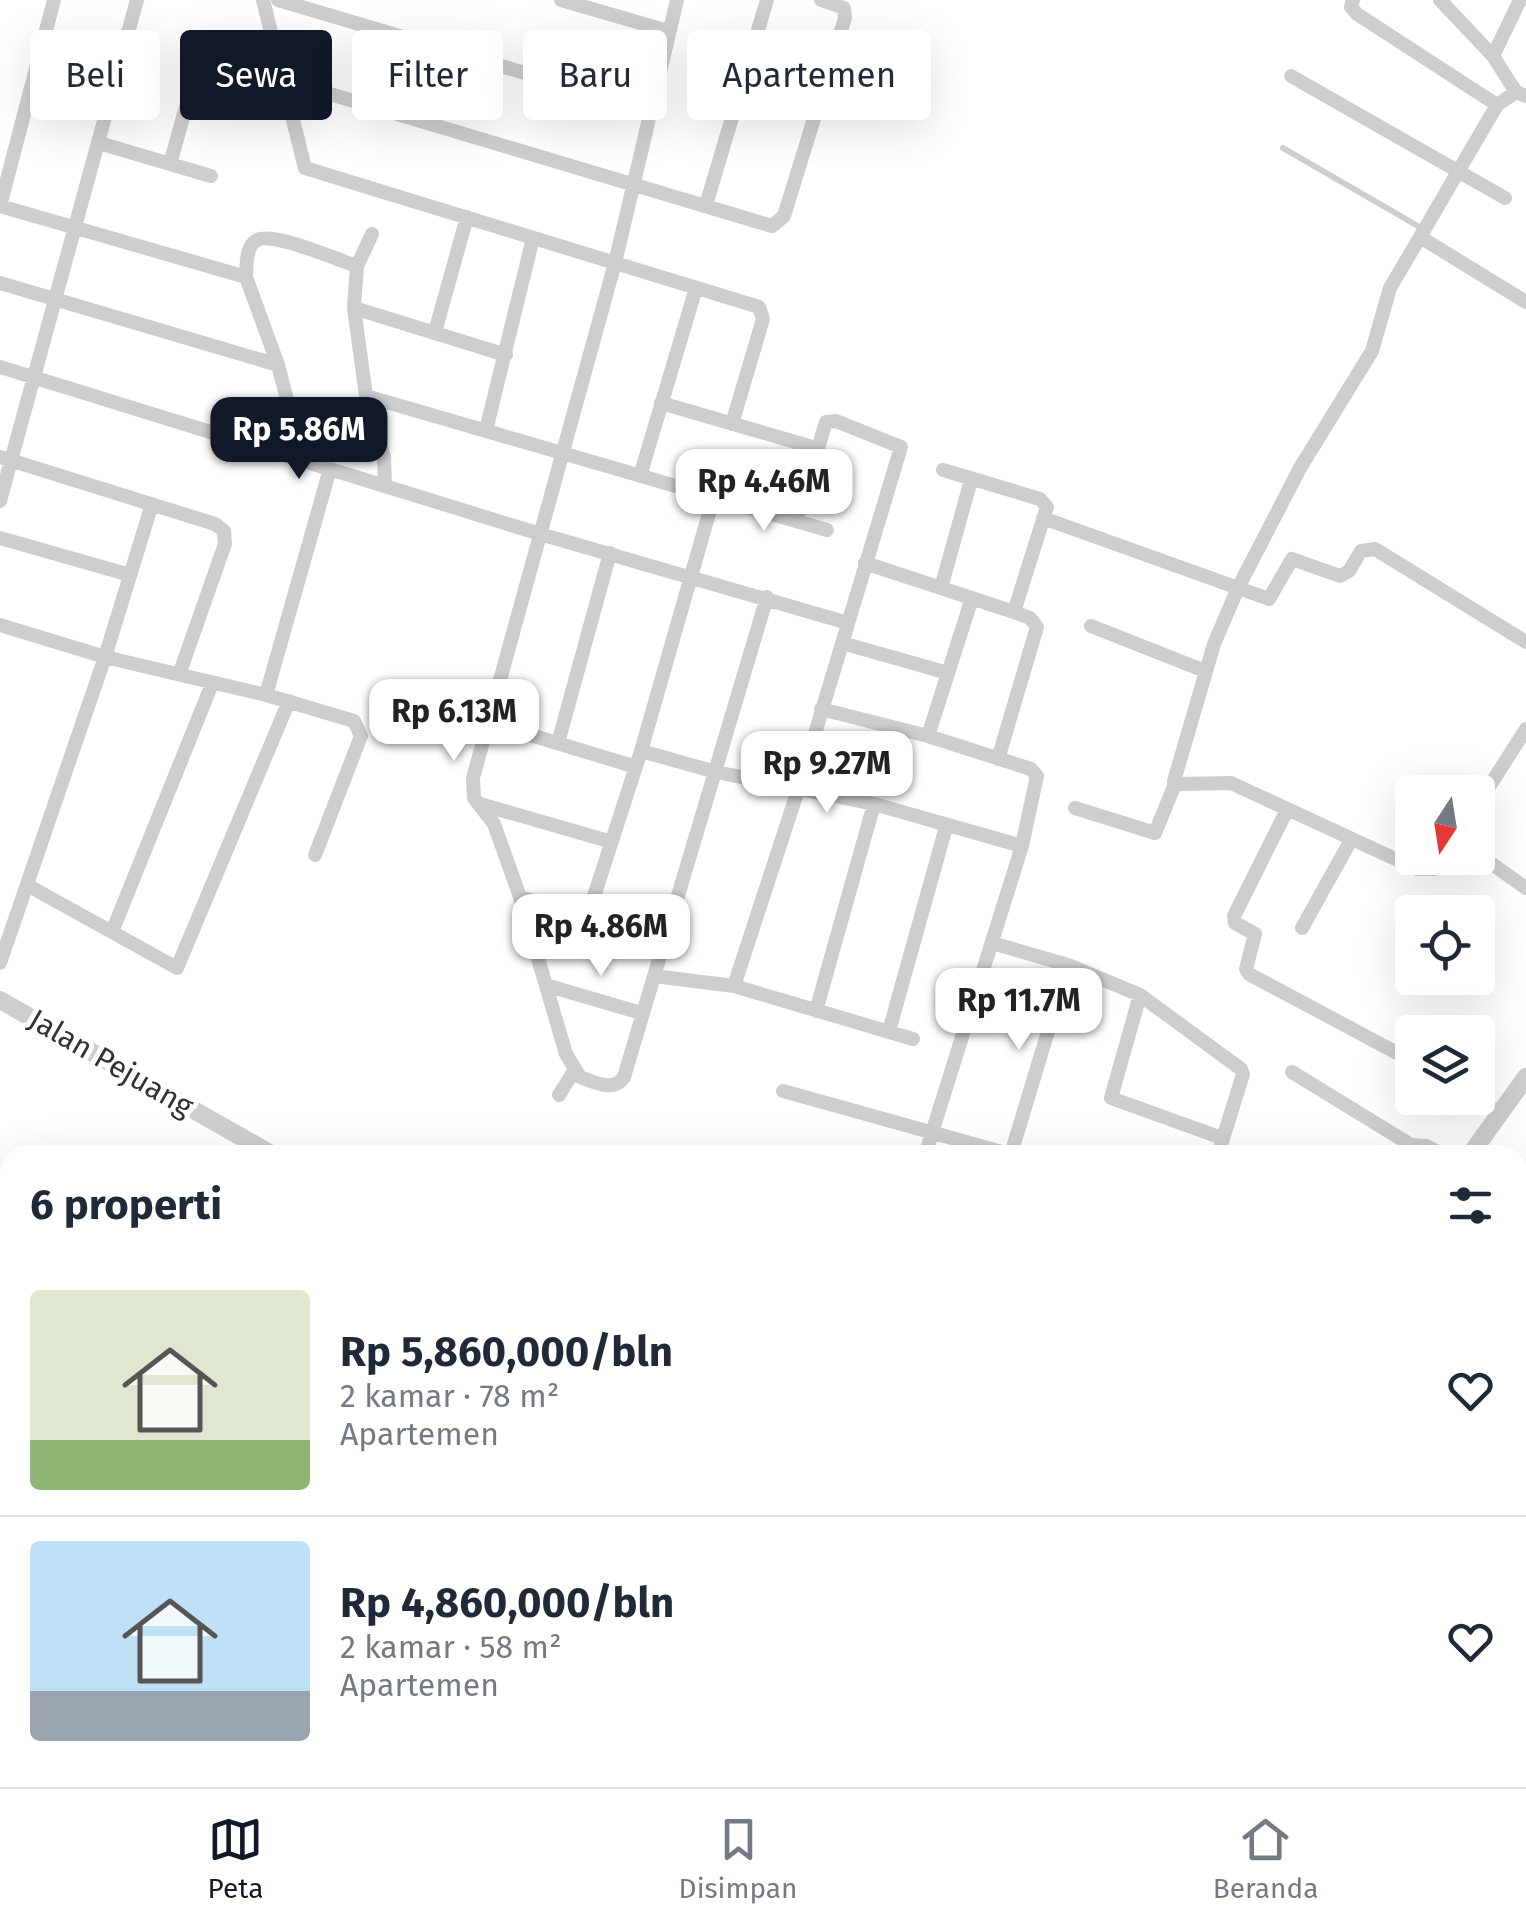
<!DOCTYPE html>
<html lang="id">
<head>
<meta charset="utf-8">
<style>
  body { margin:0; font-family:"Fira Sans",sans-serif; background:#f2f2f3; color:#1f2937; height:100vh; display:flex; flex-direction:column; font-size:38px; white-space:nowrap }
  * { box-sizing:border-box; margin:0 }
  p { font-size:32px; color:#747a83 }
  .icon { flex:none; width:55px; height:55px; fill:none; stroke:currentColor; stroke-width:2; stroke-linecap:round; stroke-linejoin:round }
  .map { position:relative; flex:1; overflow:hidden }
  .side { position:absolute; left:0px; top:1145px; width:1528px; height:642px; display:flex; flex-direction:column; background:#fff; border-radius:30px 30px 0 0; box-shadow:0 10px 40px #0002 }
  .side>* { flex:none }
  .top-card { position:absolute; left:30px; top:30px; width:1000px; height:90px; display:flex; gap:20px }
  .needle { width:65px; rotate:192deg }
  .controls { position:absolute; left:1395px; top:775px; display:grid; gap:20px }
  .controls a { display:grid; place-items:center; width:100px; height:100px; border-radius:10px; background:#fff; box-shadow:0 10px 40px #0002; font-size:50px }
  .price { position:absolute; translate:-50% -85px; padding:0 22px; border-radius:20px; background:#fff; color:#222; font-size:32px; line-height:65px; filter:drop-shadow(0 2px 5px #0008) }
  .price::after { content:''; position:absolute; left:50%; top:60px; width:30px; height:22px; margin-left:-15px; background:inherit; clip-path:polygon(0 0,100% 0,50% 100%) }
  .price.active { background:#111827; color:#fff }
  ul { padding:0; list-style:none }
  li { display:flex; align-items:center; gap:30px; height:250px; padding:0 30px }
  li+li { border-top:2px solid #e0e1e3 }
  li span { display:grid; place-items:center; flex:none; width:280px; height:200px; border-radius:10px; color:#555 }
  li>.icon { margin-inline-start:auto }
  span .icon { width:120px; height:120px; fill:#fffc; stroke-width:1 }
  li b { font-size:42px }
  h2 { display:flex; justify-content:space-between; align-items:center; height:120px; padding:0 30px; font-size:42px }
  .chip { padding:0 35px; border-radius:10px; background:#fff; box-shadow:0 10px 40px #0002; font-size:35px; line-height:90px }
  .chip.active { background:#111827; color:#fff }
  .tabs { display:flex; justify-content:space-around; align-items:center; height:140px; border-top:2px solid #e0e1e3; background:#fff; font-size:28px; color:#747a83 }
  .tabs a { display:grid; justify-items:center; gap:5px }
  .tabs .active { color:#111827 }
  .map>svg:first-child { display:block }
  .cemetery { fill:url(#cemetery-stones) }
  .lines { fill:none; stroke-linecap:round; stroke-linejoin:round }
  .service { stroke:#cecece; stroke-width:6 }
  .minor { stroke:#cecece; stroke-width:14 }
  .tertiary { stroke:#cecece; stroke-width:18 }
  .labels { text-anchor:middle; stroke-width:10; stroke-linejoin:round; paint-order:stroke }
  .street-label { font-size:30px; fill:#313131; stroke:#fff }
</style>
</head>
<body>
<div class="map">
<svg width="1526" height="1787" viewBox="0 0 1526 1787">
  <defs>
    <pattern id="cemetery-stones" width="16" height="16" patternUnits="userSpaceOnUse" patternTransform="scale(2.5)"><rect width="16" height="16" fill="#e4ece0"/><path d="M2 7V4a2 2 0 0 1 4 0v3zM10 15v-3a2 2 0 0 1 4 0v3z" fill="#c4cbc1"/></pattern>
  </defs>
  <rect width="100%" height="100%" fill="#fff"/>
  <path class="cemetery" d="M1518 1380 1526 1383V1623L1518 1621Z"/>
  <g class="lines">
    <path class="service" d="M1283 148 1423 229"/>
    <path class="minor" d="M54 0 0 206 246 277 278 365 303 461
      M263 0 305 168 759 307 763 319 732 424
      M278 0 650 110
      M561 0 668 31
      M677 0 615 263 473 778 474 798 494 824 520 897 566 1054 580 1077C594 1082 614 1093 624 1077L767 597
      M1353 0 1351 7 1357 14 1497 105 1516 92 1526 96
      M1440 0 1493 56 1516 92
      M1493 56 1520 0
      M1291 76 1505 198
      M283 80 772 226 784 216 845 18 844 8 821 0
      M1497 105 1420 237 1526 302
      M99 143 211 176
      M170 164 192 85
      M706 205 767 0
      M372 234 357 266 354 308 366 396 384 457 385 486
      M1420 237 1390 288 1372 351 1300 468 1238 588 1214 644 1174 781 1179 784 1231 783 1417 869H1434L1444 858
      M246 277C247 265 245 247 257 240 273 231 337 260 357 266
      M0 283 278 365
      M354 308 506 355
      M435 332 467 217
      M0 367 540 534 848 623
      M366 396 827 530
      M661 403 816 448
      M486 430 533 238
      M0 457 215 524 224 531 225 544 180 672
      M943 470 1040 499 1047 507 1014 612
      M640 476 696 288
      M0 501 137 0
      M1043 518 1269 599 1292 559 1340 576 1349 571 1361 551 1375 549 1526 642
      M0 538 130 575
      M865 563 1014 612 1030 618 1037 627 998 759
      M941 588 971 480
      M0 625 105 657 266 695 330 469
      M1091 626 1205 671
      M842 643 948 673
      M266 695 354 721 361 736 315 855
      M821 709 928 736 1031 769 1037 776 1022 846 925 1155
      M488 722 636 767
      M928 736 972 598
      M558 743 610 553
      M641 751 716 772 874 804 1022 846
      M480 804 612 842
      M1478 804 1526 729
      M1075 808 1155 833 1175 784
      M1287 810 1234 916 1235 923 1255 934 1246 969 1249 974 1412 1061
      M1478 854 1526 888
      M27 885 177 968 289 701
      M520 897 665 939
      M587 918 641 751 714 496
      M1302 928 1351 840
      M112 932 212 684
      M992 943 1068 965 1140 995 1241 1069 1243 1074 1218 1155
      M0 963 105 657 152 504
      M654 976 734 986 913 1039
      M549 986 641 1013
      M734 986 799 787 901 447 836 421 826 422 796 521
      M1140 995 1111 1098 1222 1138
      M816 1011 874 804
      M889 1031 946 827
      M1292 1072 1411 1145 1426 1146 1444 1155
      M783 1091 1013 1155
      M559 1095 574 1071
      M1474 1098 1500 1113
      M1011 1154 1068 965
      M1518 1368 1526 1371
      M0 1482 10 1487
      M0 1570 10 1575
      M0 1659 10 1664
      M0 1746 10 1751
      M1518 1752 1526 1740
      M623 1778 645 1787
      M1130 1778 1143 1787
      M1238 1778 1247 1783
      M3 1786 10 1772
      M85 1787 90 1778
      M183 1787 187 1778
      M294 1787 297 1778
      M454 1787 456 1778
      M710 1787 713 1778
      M739 1787 743 1778
      M806 1787 812 1778
      M1014 1787 1024 1778
      M1296 1787 1301 1778
      M1494 1787 1500 1778"/>
    <path class="tertiary" d="M0 1000 273 1155
      M1470 1155 1526 1077"/>
  </g>
  <g class="labels">
    <g class="street-label">
      <text transform="translate(111 1063) rotate(30)" y="10">Jalan Pejuang</text>
    </g>
  </g>
</svg>
<div class="controls">
<a><svg class="needle" viewBox="-14 -14 28 28"><path d="M0-13l5 13h-10z" fill="#e53935"/><path d="M0 13l5-13h-10z" fill="#747a83"/></svg></a>
<a><svg class="icon" aria-label="locate" viewBox="0 0 24 24"><circle cx="12" cy="12" r="6"/><path d="M12 2v4M12 18v4M2 12h4M18 12h4"/></svg></a>
<a><svg class="icon" aria-label="layers" viewBox="0 0 24 24"><path d="M12 4l9 5-9 5-9-5zM3 14l9 5 9-5"/></svg></a>
</div>
<b class="price active" style="left:299px;top:482px">Rp 5.86M</b>
<b class="price" style="left:764px;top:534px">Rp 4.46M</b>
<b class="price" style="left:454px;top:764px">Rp 6.13M</b>
<b class="price" style="left:827px;top:816px">Rp 9.27M</b>
<b class="price" style="left:601px;top:979px">Rp 4.86M</b>
<b class="price" style="left:1019px;top:1053px">Rp 11.7M</b>
<div class="top-card">
<a class="chip">Beli</a>
<a class="chip active">Sewa</a>
<a class="chip">Filter</a>
<a class="chip">Baru</a>
<a class="chip">Apartemen</a>
</div>
<section class="side">
<h2>6 properti<svg class="icon" aria-label="filters" viewBox="0 0 24 24"><path d="M4 7h16M4 17h16"/><circle cx="9" cy="7" r="2"/><circle cx="15" cy="17" r="2"/></svg></h2>
<ul>
<li><span style="background:linear-gradient(#dfe7d0 75%,#8fb573 0)"><svg class="icon" aria-label="home" viewBox="0 0 24 24"><path d="M3 11l9-7 9 7M6 9v11h12V9"/></svg></span><div><b>Rp 5,860,000/bln</b><p>2 kamar · 78 m²</p><p>Apartemen</p></div><svg class="icon" aria-label="heart" viewBox="0 0 24 24"><path d="M12 20l-8-8c-3-5 5-10 8-4 3-6 11-1 8 4z"/></svg></li>
<li><span style="background:linear-gradient(#bfe0f5 75%,#9aa5b1 0)"><svg class="icon" aria-label="home" viewBox="0 0 24 24"><path d="M3 11l9-7 9 7M6 9v11h12V9"/></svg></span><div><b>Rp 4,860,000/bln</b><p>2 kamar · 58 m²</p><p>Apartemen</p></div><svg class="icon" aria-label="heart" viewBox="0 0 24 24"><path d="M12 20l-8-8c-3-5 5-10 8-4 3-6 11-1 8 4z"/></svg></li>
</ul>
</section>
</div>
<nav class="tabs">
<a class="active"><svg class="icon" aria-label="map" viewBox="0 0 24 24"><path d="M3 6l6-2 6 2 6-2v14l-6 2-6-2-6 2zM9 4v14M15 6v14"/></svg>Peta</a>
<a><svg class="icon" aria-label="saved" viewBox="0 0 24 24"><path d="M7 4h10v16l-5-4-5 4z"/></svg>Disimpan</a>
<a><svg class="icon" aria-label="home" viewBox="0 0 24 24"><path d="M3 11l9-7 9 7M6 9v11h12V9"/></svg>Beranda</a>
</nav>
</body>
</html>
